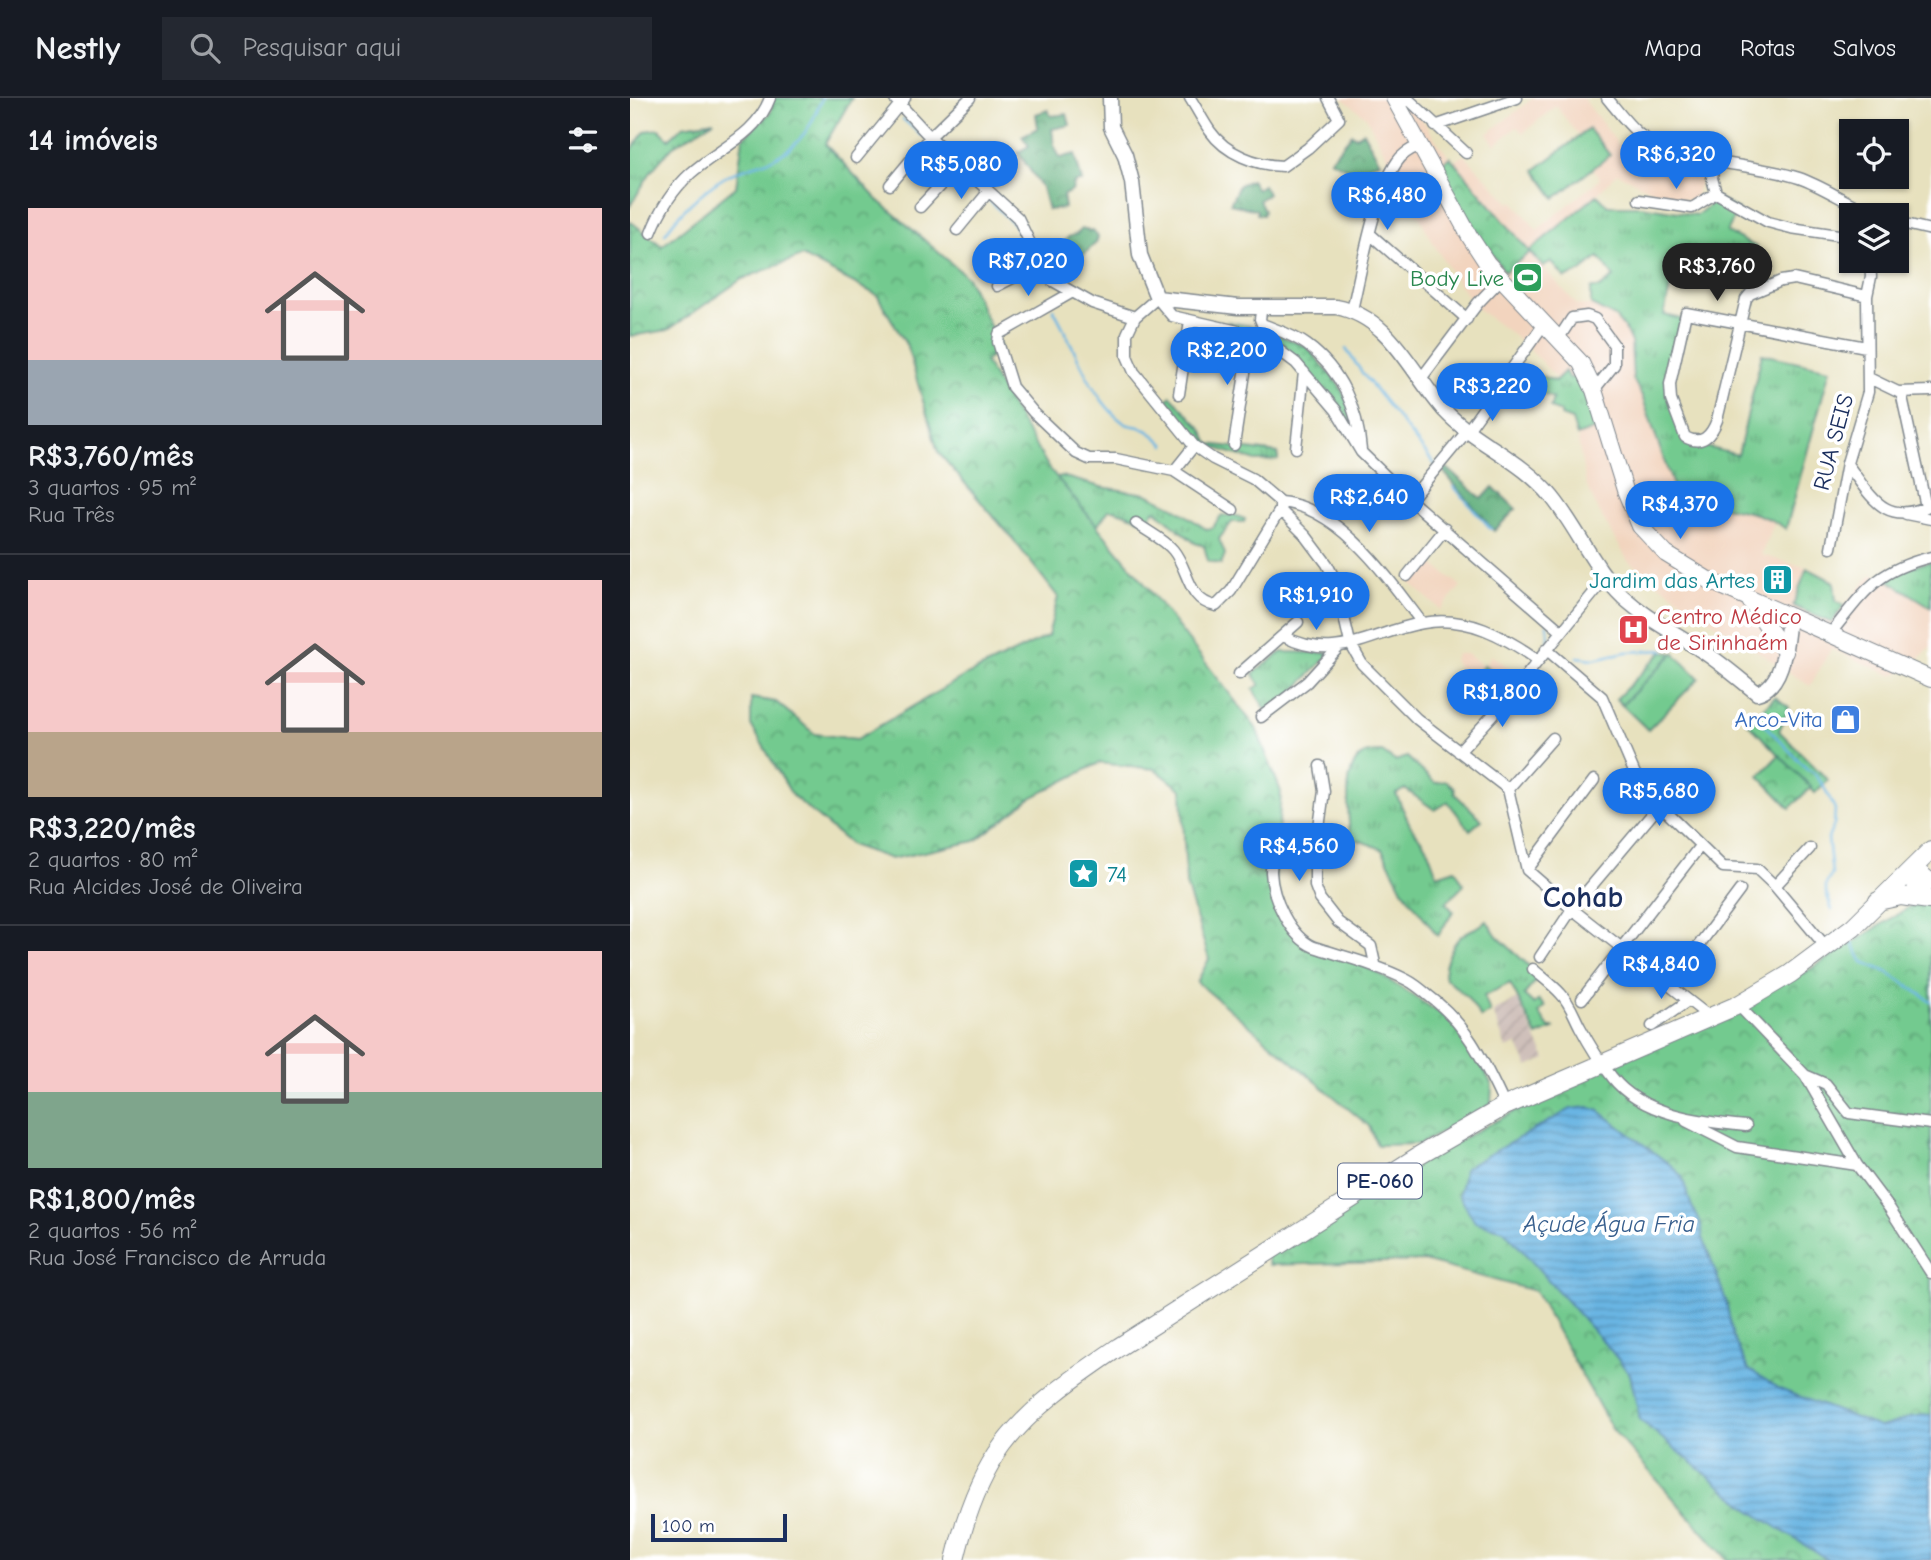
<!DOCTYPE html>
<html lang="pt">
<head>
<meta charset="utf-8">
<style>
  body { margin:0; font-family:"Comic Neue",sans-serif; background:#242831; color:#f1f3f6; height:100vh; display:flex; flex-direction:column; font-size:26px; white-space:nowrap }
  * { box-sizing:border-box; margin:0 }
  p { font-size:23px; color:#9ea1a6 }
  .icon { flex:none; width:38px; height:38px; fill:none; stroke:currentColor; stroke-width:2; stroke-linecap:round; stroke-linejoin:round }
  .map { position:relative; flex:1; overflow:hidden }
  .details { display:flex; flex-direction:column; background:#171b24; width:630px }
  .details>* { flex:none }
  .fabs { position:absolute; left:1209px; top:21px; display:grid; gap:14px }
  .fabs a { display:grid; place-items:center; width:70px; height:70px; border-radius:0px; background:#171b24; box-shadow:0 2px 5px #0004; font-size:35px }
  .scale { position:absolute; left:21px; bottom:18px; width:136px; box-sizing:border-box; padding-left:7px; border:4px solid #1b2f5e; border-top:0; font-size:19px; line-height:24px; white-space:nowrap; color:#1b2f5e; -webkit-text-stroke:5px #fff; paint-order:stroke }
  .price { position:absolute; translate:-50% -60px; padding:0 16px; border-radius:24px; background:#1a73e8; color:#fff; font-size:23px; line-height:46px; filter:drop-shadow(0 2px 4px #0008) }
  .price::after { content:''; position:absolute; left:50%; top:42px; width:21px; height:16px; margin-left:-10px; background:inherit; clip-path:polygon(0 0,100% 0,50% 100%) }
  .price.active { background:#222; color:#fff }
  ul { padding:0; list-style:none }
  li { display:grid; align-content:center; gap:14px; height:371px; padding:0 28px }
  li+li { border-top:2px solid #363941 }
  li span { display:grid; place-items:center; height:217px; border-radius:0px; color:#555 }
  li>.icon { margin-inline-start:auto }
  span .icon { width:126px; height:126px; fill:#fffc; stroke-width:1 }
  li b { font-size:30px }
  h2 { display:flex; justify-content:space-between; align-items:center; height:84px; padding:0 28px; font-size:30px }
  header { display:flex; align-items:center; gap:42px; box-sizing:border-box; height:98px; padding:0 35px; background:#171b24; border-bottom:2px solid #363941 }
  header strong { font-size:33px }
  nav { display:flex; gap:38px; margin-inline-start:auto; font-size:24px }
  .search { width:490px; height:63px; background:#242831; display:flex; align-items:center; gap:18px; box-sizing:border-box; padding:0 24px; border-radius:0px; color:#9ea1a6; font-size:26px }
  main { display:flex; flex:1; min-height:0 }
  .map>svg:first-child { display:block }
  .built { fill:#f2d4be }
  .industrial { fill:url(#industrial-furrows) }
  .grass { fill:url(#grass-tufts); stroke:#477c76; stroke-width:2 }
  .forest { fill:url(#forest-crowns); stroke:#3c6e6c; stroke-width:2 }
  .park { fill:url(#park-crowns); stroke:#477c76; stroke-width:2 }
  .garden { fill:url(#garden-dots); stroke:#477c76; stroke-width:2 }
  .pitch { fill:#73ca8f; stroke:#477c76; stroke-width:2 }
  .water { fill:url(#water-rules); stroke:#4272a0; stroke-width:2 }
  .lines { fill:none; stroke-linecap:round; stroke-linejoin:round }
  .stream { stroke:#69b5e3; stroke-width:2.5 }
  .minor-casing { stroke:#81888e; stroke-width:13 }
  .tertiary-casing { stroke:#81888e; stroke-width:17 }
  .secondary-casing { stroke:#81888e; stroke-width:18 }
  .primary-casing { stroke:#81888e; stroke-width:20 }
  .minor { stroke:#fff; stroke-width:10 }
  .tertiary { stroke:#fff; stroke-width:14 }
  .secondary { stroke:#fff; stroke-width:16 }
  .primary { stroke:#fff; stroke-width:18 }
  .labels { text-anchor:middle; stroke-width:7; stroke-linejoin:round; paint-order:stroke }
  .shield { fill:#fff; stroke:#5f6d8e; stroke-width:2 }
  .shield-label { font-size:21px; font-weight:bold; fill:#1b2f5e }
  .leisure-label { font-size:23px; fill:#27864d; stroke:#fff; text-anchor:end }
  .street-label { font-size:23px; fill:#1b2f5e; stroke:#fff }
  .culture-label { font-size:23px; fill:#0d838f; stroke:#fff; text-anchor:end }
  .health-label { font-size:23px; fill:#be3a42; stroke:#fff; text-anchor:start }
  .shop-label { font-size:23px; fill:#366cbe; stroke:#fff; text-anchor:end }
  .water-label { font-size:24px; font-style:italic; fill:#365e8d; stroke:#fff }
  .district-label { font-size:30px; font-weight:bold; fill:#1b2f5e; stroke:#fff }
</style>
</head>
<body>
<header>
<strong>Nestly</strong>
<div class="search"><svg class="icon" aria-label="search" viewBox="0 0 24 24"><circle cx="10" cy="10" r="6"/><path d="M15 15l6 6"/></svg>Pesquisar aqui</div>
<nav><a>Mapa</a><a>Rotas</a><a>Salvos</a></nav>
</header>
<main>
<section class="details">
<h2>14 imóveis<svg class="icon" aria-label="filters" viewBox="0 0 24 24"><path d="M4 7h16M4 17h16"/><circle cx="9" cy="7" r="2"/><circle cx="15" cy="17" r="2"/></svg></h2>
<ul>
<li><span style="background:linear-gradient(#f6c9c9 70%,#9aa5b1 0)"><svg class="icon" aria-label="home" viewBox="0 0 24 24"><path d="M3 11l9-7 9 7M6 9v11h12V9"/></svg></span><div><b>R$3,760/mês</b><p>3 quartos · 95 m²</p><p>Rua Três</p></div></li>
<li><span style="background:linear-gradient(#f6c9c9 70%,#b9a48a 0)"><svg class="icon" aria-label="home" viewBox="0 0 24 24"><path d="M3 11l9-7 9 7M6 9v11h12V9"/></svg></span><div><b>R$3,220/mês</b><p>2 quartos · 80 m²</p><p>Rua Alcides José de Oliveira</p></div></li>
<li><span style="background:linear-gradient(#f6c9c9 65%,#7fa58c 0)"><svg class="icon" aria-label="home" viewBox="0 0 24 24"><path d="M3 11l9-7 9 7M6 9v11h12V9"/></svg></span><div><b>R$1,800/mês</b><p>2 quartos · 56 m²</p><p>Rua José Francisco de Arruda</p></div></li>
</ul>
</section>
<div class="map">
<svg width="1301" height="1462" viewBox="0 0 1301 1462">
  <defs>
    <pattern id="industrial-furrows" width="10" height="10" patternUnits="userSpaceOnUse" patternTransform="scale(1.75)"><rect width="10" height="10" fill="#cfc0ba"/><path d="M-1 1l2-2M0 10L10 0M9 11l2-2" fill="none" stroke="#b1a5a2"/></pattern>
    <pattern id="grass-tufts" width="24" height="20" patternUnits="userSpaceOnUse" patternTransform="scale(1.75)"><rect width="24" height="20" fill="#73ca8f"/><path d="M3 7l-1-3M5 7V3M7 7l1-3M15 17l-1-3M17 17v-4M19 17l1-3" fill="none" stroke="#5ea478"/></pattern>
    <pattern id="forest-crowns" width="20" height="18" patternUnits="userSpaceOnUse" patternTransform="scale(1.75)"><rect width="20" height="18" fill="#5eae7a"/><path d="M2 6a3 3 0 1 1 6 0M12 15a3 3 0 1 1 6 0" fill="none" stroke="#4d8e67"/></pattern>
    <pattern id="park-crowns" width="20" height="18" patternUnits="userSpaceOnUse" patternTransform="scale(1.75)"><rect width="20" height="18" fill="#73ca8f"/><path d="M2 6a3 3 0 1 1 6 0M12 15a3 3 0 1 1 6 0" fill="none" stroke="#5ea478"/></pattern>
    <pattern id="garden-dots" width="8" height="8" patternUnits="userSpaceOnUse" patternTransform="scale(1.75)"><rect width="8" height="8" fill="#73ca8f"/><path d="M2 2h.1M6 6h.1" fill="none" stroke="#5ea478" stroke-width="1.8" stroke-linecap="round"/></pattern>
    <pattern id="water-rules" width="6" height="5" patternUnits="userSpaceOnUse" patternTransform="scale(1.75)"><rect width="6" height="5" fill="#69b5e3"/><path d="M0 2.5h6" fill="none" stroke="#5694bb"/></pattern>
  </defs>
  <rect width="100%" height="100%" fill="#fff"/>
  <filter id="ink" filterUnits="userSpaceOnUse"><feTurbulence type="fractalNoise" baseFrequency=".0143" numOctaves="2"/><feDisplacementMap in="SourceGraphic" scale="14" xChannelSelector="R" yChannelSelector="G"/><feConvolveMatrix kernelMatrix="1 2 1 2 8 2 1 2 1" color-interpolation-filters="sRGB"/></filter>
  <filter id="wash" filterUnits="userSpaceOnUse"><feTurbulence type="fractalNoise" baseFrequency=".00686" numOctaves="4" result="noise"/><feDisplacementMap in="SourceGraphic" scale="28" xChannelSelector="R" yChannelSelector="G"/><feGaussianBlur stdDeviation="1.57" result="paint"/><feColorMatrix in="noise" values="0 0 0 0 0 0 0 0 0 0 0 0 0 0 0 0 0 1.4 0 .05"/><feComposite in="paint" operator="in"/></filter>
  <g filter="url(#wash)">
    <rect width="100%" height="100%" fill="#e7e1be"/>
    <path class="built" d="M712 0H778L806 42 823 64 834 57 880 105 883 103 907 132 970 81 963 71 980 57 959 31 949 38 926 8 893 35 887 29 865 47 857 36 903 0H953L1001 63 1018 48 1076 65 1064 103 1034 99 987 75 967 97 899 153 947 207H961L974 212 995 231 1001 244 1003 281 1012 298 1021 325 1071 403 1113 411 1145 423 1131 457 1179 470 1203 482 1206 502 1214 507 1242 476 1258 482 1301 509V548L1286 564 1263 578 1201 551 1180 588 1066 513 998 463 967 410 956 386 947 338 967 330 946 278 939 281 935 274 927 281 895 246 848 211 830 188 806 150 736 19Z
      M797 461 831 488 811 512 778 483Z
      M826 556H837L854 568 861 557 887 575 870 599 829 570 824 563Z"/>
    <path class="industrial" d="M887 901 916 961 898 969 887 946 876 950 863 914Z"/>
    <path class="grass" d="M84 23 42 49 22 72 0 108V54L15 33 29 31 39 41 53 28Z
      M967 97 978 108H1011L1067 117 1088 100 1108 112 1097 134 1126 149 1123 165 1107 167 1091 174 1090 183 1043 175 1034 217 1052 221 1037 284 1057 344 1108 357 1132 256 1200 271 1156 431C1129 411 1103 413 1073 404 1063 401 1052 393 1043 388L1012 298 1003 281 1001 244 995 231 985 219 961 207V190H970L984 179 969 159 951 173 935 180 921 163 913 169 899 153Z
      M935 273 939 281 947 278 968 330 947 338 942 322 931 318V314L920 310 923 300 905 293 911 278 925 283Z
      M541 298 572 331 579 346 648 355V362L626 363 576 347 537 302Z
      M431 378 471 389 517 396 544 409 576 431 582 430 591 418 604 417 615 421 614 424H602L589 441 595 456 591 466 578 463 574 448 565 445 525 412 516 423 484 412H479L464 432 425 380Z
      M1301 463V509L1258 482 1270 472Z
      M1177 470 1204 484 1206 502 1214 507 1202 525 1163 508Z
      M652 554 701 555 660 597 636 612 623 591 630 587 623 576Z
      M1032 554 1044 555 992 607 986 601Z
      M1145 599 1159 609 1149 633 1198 682 1185 695 1118 625Z
      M752 654 765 663 777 659 805 685 816 683 824 690 825 696 852 722 840 732 818 704 805 712 775 691 766 696 780 727 797 750 807 777 825 771 834 787 816 805 823 813 808 838 772 791 752 751 720 739C719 718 711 665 735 656 740 654 747 654 752 654Z
      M857 823 867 838 910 878 894 897 904 906 909 902 915 909 909 915 919 930H925L907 938 880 885 854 898 860 914 851 920 838 900 814 879C814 865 823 841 837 834 844 830 850 829 857 823Z"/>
    <path class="forest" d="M418 12 421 18 437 16 440 27 422 31 424 47 430 60 445 56 452 84H445L442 93 433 97 435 110 418 112 412 90 388 54 399 48 392 38 408 30 406 16Z
      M733 34 750 64 720 72 700 62 722 36 725 39Z
      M621 82 627 91 633 87 638 96 629 102 634 112 633 117 627 116V112L600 106 609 87Z
      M452 131 463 133 468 139 466 145 451 159 435 144 438 139 447 136Z
      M816 369 852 401 863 389 886 411 864 433 813 373Z"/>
    <path class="park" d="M142 0H222L195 46 247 101 337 179 370 249 355 264 419 370 511 481 626 630 651 694 645 783 663 834 746 874 822 923 843 951 862 987 861 1006 790 1046 747 1047 739 1028 567 884 579 861 556 786 552 692 525 671 469 665 401 700 345 743 261 761 221 747 162 697 121 627V600L146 604 185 636 227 641 333 579 418 538 428 499 382 440 308 354 277 248 247 197 172 158 112 181 38 232 0 238V123L32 148 106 89 113 40 141 14Z
      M820 59 900 154 875 174 847 135 808 68Z
      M1149 657 1181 689 1160 710 1129 678Z
      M1292 801 1301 811V1462H1098L982 1331 905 1193 794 1163 639 1167 634 1144 974 967 1179 872Z"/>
    <path class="garden" d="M598 224 632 230 677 249 709 287 719 308 726 339 669 264 598 226Z"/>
    <path class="pitch" d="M959 31 980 57 925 100 905 72Z
      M1044 555 1069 580 1018 632 992 607Z
      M854 567 880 586 870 599 844 581Z"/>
    <path class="water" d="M958 1009 969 1013 1043 1069 1052 1079 1062 1109 1070 1123 1073 1140 1096 1203 1103 1239 1118 1271 1152 1292 1249 1329C1269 1326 1279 1316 1301 1317V1462H1198L1120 1412 1010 1322 1000 1276 983 1255 874 1132 845 1124 829 1097 835 1070 941 1011Z"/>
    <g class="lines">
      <path class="stream" d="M273 21 291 37
        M335 78 352 96
        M357 100 385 127 400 166
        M35 136C49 114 72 93 95 79 117 67 145 65 164 47 179 33 185 18 192 0
        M423 211C444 245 460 301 494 325 500 329 508 327 514 331 522 334 529 341 535 347
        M716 251 733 276 806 368
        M824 389 861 431
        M917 527 919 539 917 542
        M948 559 964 561 996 554 1034 552
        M1132 624 1177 671 1184 675 1193 687 1205 711 1204 727 1198 740 1202 776 1196 786V794L1202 812
        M1221 843 1233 864 1257 874 1301 903"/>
    </g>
  </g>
  <g filter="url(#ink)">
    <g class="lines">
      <defs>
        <path id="minor" d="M264 0 300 39 388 120 410 166 421 182 462 205 505 219
          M560 0C567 11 573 23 580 33 596 56 626 67 653 68L678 50 709 21 698 0
          M777 0 836 55
          M977 0C987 12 997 26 1009 36 1048 67 1122 64 1169 80 1195 89 1219 107 1246 117
          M805 28 887 0
          M226 60 275 0
          M1085 62 1082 80 1086 95 1138 124 1161 130 1222 139
          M260 87 300 39 340 0
          M1009 102 1062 110 1086 95
          M290 109 330 66
          M1267 124 1301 132
          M327 132 359 93
          M21 135C30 112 42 92 61 75 89 50 126 38 140 0
          M740 136 837 221
          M367 188 410 166
          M441 195 369 236 368 244 382 289 404 315 446 355 459 361H486L544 373 603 412
          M632 208 630 221 632 226C647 232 664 237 677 247 711 272 728 311 731 352
          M722 212C732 170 743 99 767 64 772 56 781 51 789 48
          M929 240 942 220 957 218 965 221 984 247V267L964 292
          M1236 249 1056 215 1040 286 1041 302 1055 339C1072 348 1081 338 1087 322L1116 201 1120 196 1151 183 1164 181 1237 198
          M1239 280 1268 294 1301 293
          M790 282 848 205 870 182
          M1271 294 1296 409
          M549 296 560 223
          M604 347 621 236
          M666 350 674 274
          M1217 366C1242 399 1254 429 1301 407
          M544 373 564 348
          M780 402 838 332 914 226
          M650 404C710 409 758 480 792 525
          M1276 416 1301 421
          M506 425C518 434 534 441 543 452 559 471 557 503 586 508L601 493 650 412
          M1201 450 1217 365 1238 294 1237 198 1241 179 1240 163
          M777 478 815 431
          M931 533 780 402 731 354 706 312 666 265 642 247 621 236 542 218 527 200 505 219 497 236V258L504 274 564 348 583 361 623 381 650 404V412L676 438 697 466 706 484 720 545 732 566 787 621 878 691 897 772 942 811 1081 920
          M1200 536C1235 493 1245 473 1301 459
          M653 538C707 566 740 534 793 525 836 517 874 538 908 562
          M916 551 972 599 1005 676 1014 692 1093 769 1127 771 1145 788 1197 850
          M609 576 668 524
          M631 619 677 584 708 550
          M829 654 873 606 975 481
          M690 668 694 693 685 759V788L690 801 708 824 741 848 746 870
          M878 691 923 640
          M644 752C643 759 641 767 641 774 642 800 660 839 684 849 715 859 748 867 777 882 785 886 792 892 799 898 838 927 854 964 875 1008
          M897 772 964 682
          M1145 788 1180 750
          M910 859 942 811 1029 708
          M903 871C912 879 923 887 931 896 940 905 944 918 950 929 959 946 970 964 982 979 1011 1017 1072 1024 1116 1028
          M1039 887 1110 792
          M952 901 1070 748
          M1108 907 1175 977 1227 1067 1260 1111 1301 1175
          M1022 928 1058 903
          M1175 977 1196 986 1219 1015 1301 1026
          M1056 1023 1107 1049 1227 1067"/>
        <path id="tertiary" d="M480 0 481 29 495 57 502 84 510 157 527 200 608 209H706C761 219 781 275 815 313 846 346 891 361 922 399 948 431 963 470 993 499 1016 520 1042 533 1068 550 1089 563 1108 580 1127 595 1155 588 1156 542 1159 519"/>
        <path id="secondary" d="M764 0 840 139 857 165 951 265 964 292 995 392 1010 428 1036 456 1080 483 1301 581
          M1120 503 1155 554
          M1301 784 1290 775 1280 773 1286 789 1301 803"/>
        <path id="primary" d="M1248 803 1271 798 1299 802
          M325 1462C334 1423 349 1379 373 1347 403 1307 448 1277 489 1249L790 1057 875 1008 1108 907 1160 876 1223 829 1301 752"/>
      </defs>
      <use href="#minor" class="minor-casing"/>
      <use href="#tertiary" class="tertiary-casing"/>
      <use href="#secondary" class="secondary-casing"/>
      <use href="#primary" class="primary-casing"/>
      <use href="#minor" class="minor"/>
      <use href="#tertiary" class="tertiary"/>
      <use href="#secondary" class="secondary"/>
      <use href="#primary" class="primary"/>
    </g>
  </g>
  <defs>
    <symbol id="stadium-square" viewBox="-11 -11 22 22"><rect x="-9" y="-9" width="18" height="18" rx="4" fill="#2e9e5b" stroke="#fff"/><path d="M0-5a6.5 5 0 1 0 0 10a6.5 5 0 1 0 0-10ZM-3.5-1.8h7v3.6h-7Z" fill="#fff"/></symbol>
    <symbol id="building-square" viewBox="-11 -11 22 22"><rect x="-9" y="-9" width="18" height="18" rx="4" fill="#0f9aa8" stroke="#fff"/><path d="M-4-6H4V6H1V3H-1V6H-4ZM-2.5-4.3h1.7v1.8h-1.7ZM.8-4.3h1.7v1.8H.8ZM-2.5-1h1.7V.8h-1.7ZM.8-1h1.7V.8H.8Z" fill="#fff"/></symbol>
    <symbol id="hospital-square" viewBox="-11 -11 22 22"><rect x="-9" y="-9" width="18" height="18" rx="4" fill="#e0444e" stroke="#fff"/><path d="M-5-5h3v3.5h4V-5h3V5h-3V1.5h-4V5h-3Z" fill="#fff"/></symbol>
    <symbol id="shop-square" viewBox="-11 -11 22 22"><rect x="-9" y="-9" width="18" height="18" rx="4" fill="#3f7fe0" stroke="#fff"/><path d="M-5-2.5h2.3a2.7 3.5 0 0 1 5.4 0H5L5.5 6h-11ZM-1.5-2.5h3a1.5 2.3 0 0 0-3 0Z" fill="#fff"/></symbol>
    <symbol id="sight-square" viewBox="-11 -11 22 22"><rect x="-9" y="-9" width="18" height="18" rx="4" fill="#0f9aa8" stroke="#fff"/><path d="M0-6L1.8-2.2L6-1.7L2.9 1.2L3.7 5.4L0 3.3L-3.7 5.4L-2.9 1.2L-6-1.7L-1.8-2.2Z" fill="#fff"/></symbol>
  </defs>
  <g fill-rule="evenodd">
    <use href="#stadium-square" x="880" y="162" width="35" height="35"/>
    <use href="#building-square" x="1130" y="464" width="35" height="35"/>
    <use href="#hospital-square" x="986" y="514" width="35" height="35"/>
    <use href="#shop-square" x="1198" y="604" width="35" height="35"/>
    <use href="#sight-square" x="436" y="758" width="35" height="35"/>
  </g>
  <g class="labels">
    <rect class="shield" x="708" y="1065.5" width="84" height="35" rx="5"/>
    <g class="shield-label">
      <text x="750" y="1090">PE-060</text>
    </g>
    <g class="leisure-label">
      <text x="874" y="188">Body Live</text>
    </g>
    <g class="street-label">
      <text transform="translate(1203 344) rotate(-75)" y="8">RUA SEIS</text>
    </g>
    <g class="culture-label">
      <text x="1125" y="490">Jardim das Artes</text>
      <text x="477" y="784" text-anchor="start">74</text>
    </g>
    <g class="health-label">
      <text x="1027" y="526">Centro Médico<tspan x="1027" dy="26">de Sirinhaém</tspan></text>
    </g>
    <g class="shop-label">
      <text x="1193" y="629">Arco-Vita</text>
    </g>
    <g class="water-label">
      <text x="979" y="1134">Açude Água Fria</text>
    </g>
    <g class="district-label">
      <text x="953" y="809">Cohab</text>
    </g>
  </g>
</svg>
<div class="fabs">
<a><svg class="icon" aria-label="locate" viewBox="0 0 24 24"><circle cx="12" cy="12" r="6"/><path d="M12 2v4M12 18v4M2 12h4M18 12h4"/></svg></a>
<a><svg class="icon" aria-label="layers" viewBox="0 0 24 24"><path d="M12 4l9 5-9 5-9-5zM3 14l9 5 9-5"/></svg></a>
</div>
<div class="scale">100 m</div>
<b class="price" style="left:1046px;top:93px">R$6,320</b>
<b class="price" style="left:331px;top:103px">R$5,080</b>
<b class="price" style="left:757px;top:134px">R$6,480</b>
<b class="price" style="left:398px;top:200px">R$7,020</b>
<b class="price active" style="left:1087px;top:205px">R$3,760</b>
<b class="price" style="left:597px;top:289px">R$2,200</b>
<b class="price" style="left:862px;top:325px">R$3,220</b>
<b class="price" style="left:739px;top:436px">R$2,640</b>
<b class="price" style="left:1050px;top:443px">R$4,370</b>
<b class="price" style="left:686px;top:534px">R$1,910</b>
<b class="price" style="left:872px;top:631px">R$1,800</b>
<b class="price" style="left:1029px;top:730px">R$5,680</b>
<b class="price" style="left:669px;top:785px">R$4,560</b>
<b class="price" style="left:1031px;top:903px">R$4,840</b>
</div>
</main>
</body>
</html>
